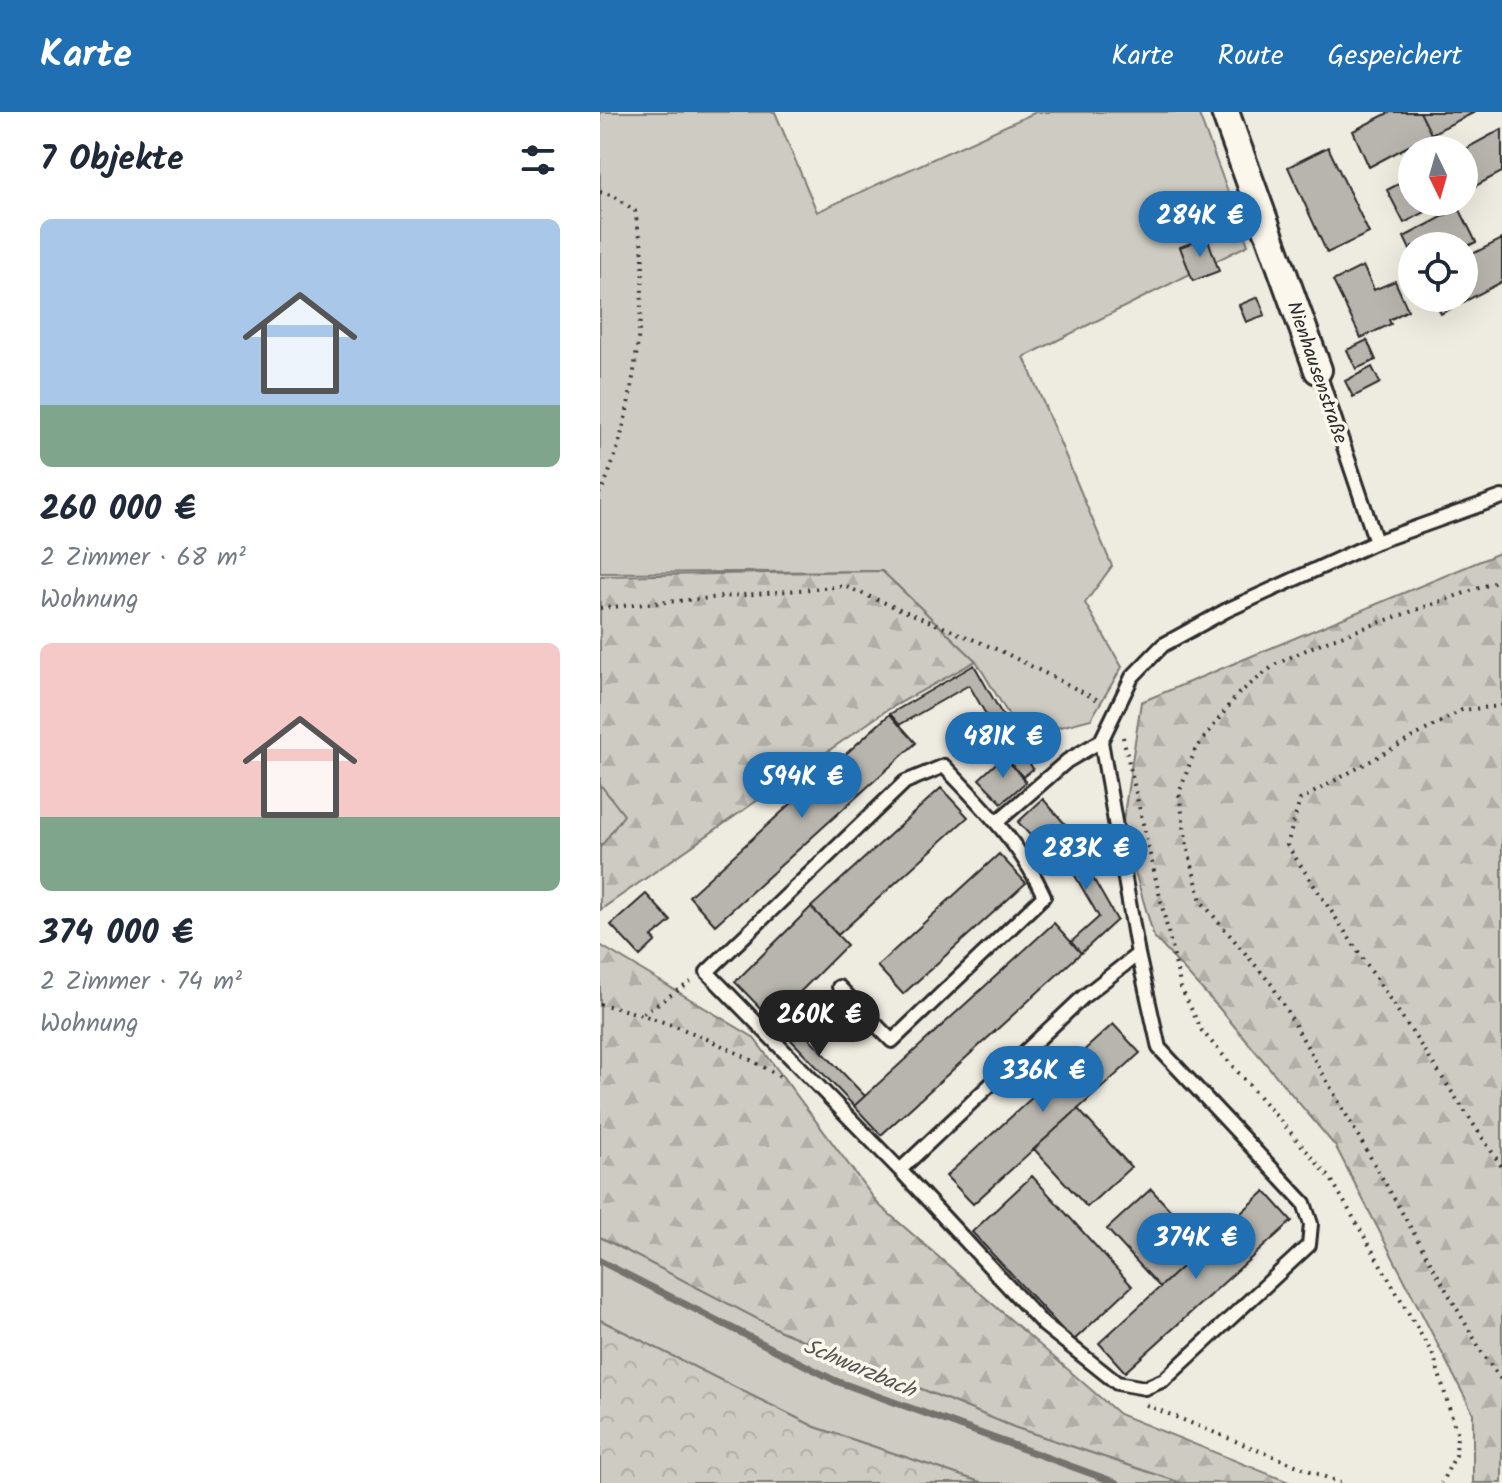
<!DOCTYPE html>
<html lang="de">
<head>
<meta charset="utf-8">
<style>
  body { margin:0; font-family:Kalam,sans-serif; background:#f2f2f3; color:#1f2937; height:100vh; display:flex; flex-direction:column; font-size:30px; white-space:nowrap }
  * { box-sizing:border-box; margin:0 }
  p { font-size:26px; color:#747a83 }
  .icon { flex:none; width:44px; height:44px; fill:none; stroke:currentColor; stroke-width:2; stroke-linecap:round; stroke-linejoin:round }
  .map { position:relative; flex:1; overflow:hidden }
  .sheet { display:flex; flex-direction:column; background:#fff; width:600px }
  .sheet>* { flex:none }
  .needle { width:52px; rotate:175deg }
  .tools { position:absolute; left:798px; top:24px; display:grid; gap:16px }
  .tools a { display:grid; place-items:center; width:80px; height:80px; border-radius:50%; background:#fff; box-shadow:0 8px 32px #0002; font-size:40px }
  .price { position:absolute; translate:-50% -68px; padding:0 18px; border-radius:28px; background:#1f6fb2; color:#fff; font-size:26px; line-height:52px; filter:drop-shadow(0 2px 4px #0008) }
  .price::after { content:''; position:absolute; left:50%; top:48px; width:24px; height:18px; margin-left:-12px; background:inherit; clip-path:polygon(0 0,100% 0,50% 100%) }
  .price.on { background:#222; color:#fff }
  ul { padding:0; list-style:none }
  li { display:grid; align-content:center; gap:16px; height:424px; padding:0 40px }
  li span { display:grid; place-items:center; height:248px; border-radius:12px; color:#555 }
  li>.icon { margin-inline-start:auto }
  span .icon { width:144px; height:144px; fill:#fffc; stroke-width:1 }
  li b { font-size:34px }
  h2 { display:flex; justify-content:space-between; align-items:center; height:96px; padding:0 40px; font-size:34px }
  header { display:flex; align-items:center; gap:48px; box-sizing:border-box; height:112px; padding:0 40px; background:#1f6fb2; color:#fff }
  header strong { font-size:38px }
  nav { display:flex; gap:44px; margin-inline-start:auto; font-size:28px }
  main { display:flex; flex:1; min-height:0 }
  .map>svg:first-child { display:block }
  .grass { fill:#cecbc2; stroke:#7c7b76; stroke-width:2 }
  .forest { fill:url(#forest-firs); stroke:#7c7b76; stroke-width:2 }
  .park { fill:url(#park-crowns); stroke:#7c7b76; stroke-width:2 }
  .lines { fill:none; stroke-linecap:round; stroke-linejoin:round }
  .stream { stroke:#74726e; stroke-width:7 }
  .building { fill:#b8b5ae; stroke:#2b2b2b; stroke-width:2 }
  .service-casing { stroke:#2b2b2b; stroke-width:18 }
  .minor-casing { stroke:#2b2b2b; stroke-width:32 }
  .path { stroke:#2b2b2b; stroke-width:4; stroke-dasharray:2 6; stroke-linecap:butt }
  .service { stroke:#fbf7ec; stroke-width:12 }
  .minor { stroke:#fbf7ec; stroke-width:26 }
  .labels { text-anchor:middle; stroke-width:7; stroke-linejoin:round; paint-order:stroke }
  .street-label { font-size:20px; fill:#2b2b2b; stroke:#fbf7ec }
  .water-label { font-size:22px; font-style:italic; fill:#555552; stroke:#fbf7ec }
</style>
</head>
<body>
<header>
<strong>Karte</strong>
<nav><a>Karte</a><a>Route</a><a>Gespeichert</a></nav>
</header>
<main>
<section class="sheet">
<h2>7 Objekte<svg class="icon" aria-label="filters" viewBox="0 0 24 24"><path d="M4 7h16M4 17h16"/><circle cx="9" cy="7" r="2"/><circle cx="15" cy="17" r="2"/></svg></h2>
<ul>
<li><span style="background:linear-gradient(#a9c7e8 75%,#7fa58c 0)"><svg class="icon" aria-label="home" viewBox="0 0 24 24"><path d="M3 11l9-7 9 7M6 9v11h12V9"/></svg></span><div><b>260 000 €</b><p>2 Zimmer · 68 m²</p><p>Wohnung</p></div></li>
<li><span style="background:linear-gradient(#f6c9c9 70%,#7fa58c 0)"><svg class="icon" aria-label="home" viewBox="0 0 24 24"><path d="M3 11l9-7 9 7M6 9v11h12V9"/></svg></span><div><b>374 000 €</b><p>2 Zimmer · 74 m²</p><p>Wohnung</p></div></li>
</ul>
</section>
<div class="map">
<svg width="902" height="1371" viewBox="0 0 902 1371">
  <defs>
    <pattern id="forest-firs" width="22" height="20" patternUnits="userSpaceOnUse" patternTransform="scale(2)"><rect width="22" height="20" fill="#cecbc2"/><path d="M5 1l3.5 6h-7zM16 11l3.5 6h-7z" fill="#b1aea7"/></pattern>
    <pattern id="park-crowns" width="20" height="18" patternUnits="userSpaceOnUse" patternTransform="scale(2)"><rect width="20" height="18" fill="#cecbc2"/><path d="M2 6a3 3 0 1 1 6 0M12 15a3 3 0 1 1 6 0" fill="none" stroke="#b1aea7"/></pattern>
  </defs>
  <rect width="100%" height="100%" fill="#eeebe0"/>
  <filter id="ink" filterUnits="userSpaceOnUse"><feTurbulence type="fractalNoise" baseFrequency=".0125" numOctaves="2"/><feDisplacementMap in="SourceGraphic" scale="16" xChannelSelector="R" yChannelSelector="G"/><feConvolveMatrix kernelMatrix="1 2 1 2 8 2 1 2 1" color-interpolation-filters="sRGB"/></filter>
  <g filter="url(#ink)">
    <path class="grass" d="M0 0H175L217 100 436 0H598L648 133 424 245 512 454 485 491 522 555 491 607 422 625 376 549 282 459 0 461Z
      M0 672 24 703 0 736Z
      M0 1125 181 1219 414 1315 582 1371H383L215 1315 0 1208Z"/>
    <path class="forest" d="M902 440V1371H873V1301L736 1035 619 896 554 825 522 716 541 590Z
      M282 459 376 549 287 598 0 798V736L24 703 0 672V464Z
      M0 833 153 925 279 1093 519 1302 691 1371H582L414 1315 181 1219 0 1125Z"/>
    <path class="park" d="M0 1208 215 1315 383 1371H0Z"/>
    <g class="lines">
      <path class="stream" d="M0 1149 236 1269 517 1371"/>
    </g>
    <path class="building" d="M790 0H820L831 22 769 55 753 19Z
      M820 0H875L831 22Z
      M902 17V60L864 80 863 38Z
      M728 35 769 121 727 141 688 55Z
      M812 65V90H845L804 111 787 78Z
      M859 96 876 130 864 136 812 134V142L804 125Z
      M607 125 619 159 593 169 580 135Z
      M902 127V170L841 202 833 186H864V146Z
      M763 154 774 178 795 169 808 198 789 208 791 212 761 226 733 169Z
      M658 185 665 203 646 210 639 193Z
      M767 228 776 248 756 257 747 238Z
      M772 255 780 271 753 285 745 269Z
      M374 553 433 657 423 665 407 647 410 644 369 573 299 613 290 602Z
      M290 602 316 631 115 813 89 784Z
      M404 644 426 670 402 691 379 667Z
      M341 676 368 705 238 823 211 795Z
      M443 687 465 712 440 734 418 710Z
      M463 714 517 808 481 841 471 830 499 805 452 724Z
      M399 742 426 771 303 882 277 854Z
      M46 782 71 809 52 825 56 829 40 844 11 813Z
      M211 795 247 833 172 908 135 870Z
      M454 811 481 841 281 1023 254 994Z
      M182 898 265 984 254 994 172 908Z
      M513 912 540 941 373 1092 346 1064Z
      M478 997 531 1055 487 1095 434 1037Z
      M432 1064 532 1174 473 1229 372 1120Z
      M551 1077 604 1135 560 1175 507 1117Z
      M665 1079 692 1109 525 1260 499 1231Z"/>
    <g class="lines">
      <defs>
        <path id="service" d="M718 258 776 430
          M397 710 467 649 501 629
          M538 842 559 936 704 1091 711 1112 709 1133 564 1268 545 1276 517 1271 444 1213 300 1058 483 885Z
          M538 842 501 629 532 565 563 533 627 498 776 430 902 385
          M239 875 292 929 444 784C421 732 383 695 344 654L305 670 107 860 300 1058"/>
        <path id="minor" d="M625 0 718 258"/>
      </defs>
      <use href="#service" class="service-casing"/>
      <use href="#minor" class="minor-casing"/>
      <path class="path" d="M0 80 14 84 35 99C37 115 43 132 43 148 42 216 31 320 0 381
        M902 468 721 531 676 552 638 582 595 638 579 681 587 734 601 789 672 873 884 1244 902 1269
        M0 496 244 474 401 539 500 589
        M902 594 862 598 700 688 687 733 902 1055
        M523 625 581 876 602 919 731 1067 834 1245 857 1322 856 1343 841 1371
        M0 892C63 906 127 932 182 966
        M43 901 91 870
        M546 1293 740 1371"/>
      <use href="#service" class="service"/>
      <use href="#minor" class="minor"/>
    </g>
  </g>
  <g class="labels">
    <g class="street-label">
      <text transform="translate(718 260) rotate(71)" y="7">Nienhausenstraße</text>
    </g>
    <g class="water-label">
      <text transform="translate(260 1255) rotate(23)" y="8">Schwarzbach</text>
    </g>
  </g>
</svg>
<div class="tools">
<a><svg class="needle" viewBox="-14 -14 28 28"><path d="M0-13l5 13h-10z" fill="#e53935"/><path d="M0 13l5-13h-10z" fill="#747a83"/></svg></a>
<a><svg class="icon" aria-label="locate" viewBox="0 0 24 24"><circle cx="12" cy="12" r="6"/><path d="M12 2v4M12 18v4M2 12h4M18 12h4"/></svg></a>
</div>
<b class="price" style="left:600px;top:147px">284K €</b>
<b class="price" style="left:403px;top:668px">481K €</b>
<b class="price" style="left:202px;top:708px">594K €</b>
<b class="price" style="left:486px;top:780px">283K €</b>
<b class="price on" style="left:219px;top:946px">260K €</b>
<b class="price" style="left:443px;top:1002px">336K €</b>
<b class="price" style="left:596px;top:1169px">374K €</b>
</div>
</main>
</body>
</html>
